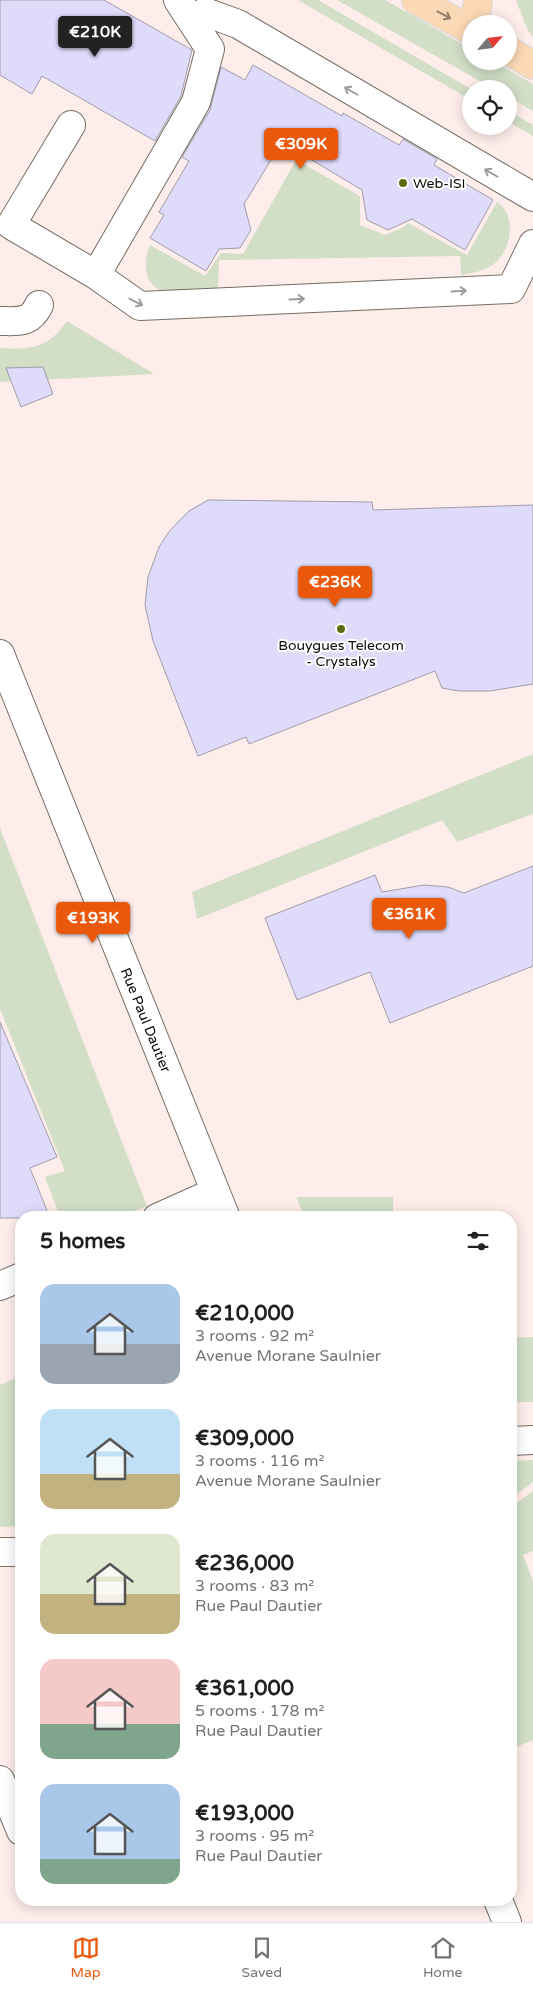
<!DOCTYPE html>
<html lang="en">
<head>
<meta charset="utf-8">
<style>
  body { margin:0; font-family:"Varela Round",sans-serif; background:#f6f6f6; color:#202124; height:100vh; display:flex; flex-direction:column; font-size:19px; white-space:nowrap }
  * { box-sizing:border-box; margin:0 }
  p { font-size:16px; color:#757577 }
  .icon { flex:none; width:28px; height:28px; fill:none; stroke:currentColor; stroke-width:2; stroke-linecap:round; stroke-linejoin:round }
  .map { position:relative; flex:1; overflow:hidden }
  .drawer { position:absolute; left:15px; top:1211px; width:502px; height:695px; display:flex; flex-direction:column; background:#fff; border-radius:20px; box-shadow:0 2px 12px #0003 }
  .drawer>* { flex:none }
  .needle { width:32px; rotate:62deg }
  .buttons { position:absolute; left:462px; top:15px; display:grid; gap:10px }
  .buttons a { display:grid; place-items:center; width:55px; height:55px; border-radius:50%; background:#fff; box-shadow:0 2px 12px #0003; font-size:25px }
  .price { position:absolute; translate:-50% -42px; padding:0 11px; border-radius:5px; background:#ea580c; color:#fff; font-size:16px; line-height:32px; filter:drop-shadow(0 1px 2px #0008) }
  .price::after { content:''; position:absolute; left:50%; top:30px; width:15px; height:11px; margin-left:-8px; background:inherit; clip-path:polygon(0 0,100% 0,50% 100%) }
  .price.active { background:#222; color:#fff }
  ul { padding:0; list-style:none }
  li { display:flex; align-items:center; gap:15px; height:125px; padding:0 25px }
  li span { display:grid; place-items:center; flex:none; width:140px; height:100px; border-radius:15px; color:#555 }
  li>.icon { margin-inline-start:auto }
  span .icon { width:60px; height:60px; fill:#fffc; stroke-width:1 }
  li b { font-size:21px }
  h2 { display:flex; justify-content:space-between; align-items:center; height:60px; padding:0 25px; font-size:21px }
  .tabs { display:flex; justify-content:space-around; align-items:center; height:70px; border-top:1px solid #e0e0e0; background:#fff; font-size:14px; color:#757577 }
  .tabs a { display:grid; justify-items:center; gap:2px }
  .tabs .active { color:#ea580c }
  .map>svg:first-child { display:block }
  .commercial { fill:#feedeb; fill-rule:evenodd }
  .green { fill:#d2dec6 }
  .building { fill:#dfdbfb; stroke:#9f9da9 }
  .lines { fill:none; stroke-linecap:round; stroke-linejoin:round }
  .minor-casing { stroke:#746e63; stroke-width:30 }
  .major-casing { stroke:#d8d8d7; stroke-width:30 }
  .minor { stroke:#fff; stroke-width:28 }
  .major { stroke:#fbd8b6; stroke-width:28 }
  .oneway { stroke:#907c67 }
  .oneway2 { stroke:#9e9d9c }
  .poi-dot { fill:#5e6b12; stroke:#fff; stroke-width:2 }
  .labels { text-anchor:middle; stroke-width:4; stroke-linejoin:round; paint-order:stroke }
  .poi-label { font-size:14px; fill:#0d0b07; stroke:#fff; text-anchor:start }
  .street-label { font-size:14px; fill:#0d0b07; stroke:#fff }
</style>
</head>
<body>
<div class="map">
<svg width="533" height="1922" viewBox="0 0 533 1922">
  <rect width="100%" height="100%" fill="#fffbf4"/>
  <path class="commercial" d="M0 0H533V1922H0ZM471 24H509V61H471ZM471 89H509V126H471ZM21 1218H511V1900H21Z"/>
  <path class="green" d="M298 0H318L471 89V100Z
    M337 0H385L471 49V61H493L533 84V111L509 97V89H494Z
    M516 0H533V37L527 29Z
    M509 111 533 125V136L509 122Z
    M296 160 360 196V225L385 235 404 227 408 223 467 255 497 202C517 215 512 250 494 264 484 271 473 273 461 275L460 256 219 260 218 290C205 291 179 295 167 292 143 287 143 262 150 245L205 276 221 253 243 254Z
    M67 321 154 374 0 382V348C30 350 49 348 67 321Z
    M533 754V814L457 842 442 820 197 919 192 892Z
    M0 828 147 1206 120 1217H60L45 1177 65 1171 0 1009Z
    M296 1197H393V1217H305Z
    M533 1337V1402H511V1338Z
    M21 1376V1526L0 1527V1385Z
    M533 1460V1482L511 1498V1461Z
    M533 1491V1551L523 1555 533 1581V1740L511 1749V1507Z"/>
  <path class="building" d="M0 0H104L192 50 181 96 155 141 42 76 32 94 0 75Z
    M253 65 342 116 343 113 399 145 403 139 437 159 434 165 493 200 465 250 412 219 388 230 367 220 362 190 282 142 244 204 251 230 240 248 219 249 206 271 150 238 164 215 159 212 189 161 182 157 210 110 221 67 245 80Z
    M43 367 53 394 21 407 6 368Z
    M208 500 372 502 373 510 533 505V684L490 691H459L442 688 435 671 249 744 246 737 198 756 153 641 145 605 148 577 159 547 168 533 179 521 189 511Z
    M533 866V966L390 1023 370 972 297 1000 265 918 375 875 382 892 424 885 448 887 464 893Z
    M0 1022 57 1157 30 1168 50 1218H0Z"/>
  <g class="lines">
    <defs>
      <path id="minor" d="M191 20 205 12 238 24 533 197
        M71 125 11 225 96 275 196 102 210 49 178 0
        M96 275 140 306 511 289 533 244
        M0 321C18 321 30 324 39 305
        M0 654 226 1218
        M157 1218 215 1192
        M0 1286 21 1277
        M511 1441 533 1440
        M0 1552H21
        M0 1780 21 1831
        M498 1900 507 1922"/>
      <path id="major" d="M416 0 471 30
        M475 24 478 0
        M509 51 533 65"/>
    </defs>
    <use href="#minor" class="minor-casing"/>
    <use href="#major" class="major-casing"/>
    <use href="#minor" class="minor"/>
    <use href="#major" class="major"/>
  </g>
  <defs><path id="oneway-shaft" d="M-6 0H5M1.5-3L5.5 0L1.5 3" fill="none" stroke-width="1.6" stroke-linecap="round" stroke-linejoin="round" transform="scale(1.25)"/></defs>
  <use class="oneway" href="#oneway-shaft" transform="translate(444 15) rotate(28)"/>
  <g class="oneway2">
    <use href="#oneway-shaft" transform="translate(351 91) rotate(-150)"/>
    <use href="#oneway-shaft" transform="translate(491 173) rotate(-150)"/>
    <use href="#oneway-shaft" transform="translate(459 291) rotate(-3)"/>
    <use href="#oneway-shaft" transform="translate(297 299) rotate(-3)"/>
    <use href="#oneway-shaft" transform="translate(136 302) rotate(27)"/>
  </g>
  <g class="poi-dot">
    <circle cx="403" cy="183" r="5"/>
    <circle cx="341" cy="629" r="5"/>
  </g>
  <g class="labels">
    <g class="poi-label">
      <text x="413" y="188">Web-ISI</text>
      <text x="341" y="650" text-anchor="middle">Bouygues Telecom<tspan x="341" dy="16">- Crystalys</tspan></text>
    </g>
    <g class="street-label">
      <text transform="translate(146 1020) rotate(68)" y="5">Rue Paul Dautier</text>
    </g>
  </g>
</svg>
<div class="buttons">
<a><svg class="needle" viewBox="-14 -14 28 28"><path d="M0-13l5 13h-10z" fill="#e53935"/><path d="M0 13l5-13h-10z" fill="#757577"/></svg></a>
<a><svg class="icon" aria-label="locate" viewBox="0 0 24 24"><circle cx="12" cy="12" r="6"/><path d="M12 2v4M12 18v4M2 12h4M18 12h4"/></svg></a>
</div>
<b class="price active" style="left:95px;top:58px">€210K</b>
<b class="price" style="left:301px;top:170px">€309K</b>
<b class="price" style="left:335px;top:608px">€236K</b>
<b class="price" style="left:409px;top:940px">€361K</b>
<b class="price" style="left:93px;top:944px">€193K</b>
<section class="drawer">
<h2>5 homes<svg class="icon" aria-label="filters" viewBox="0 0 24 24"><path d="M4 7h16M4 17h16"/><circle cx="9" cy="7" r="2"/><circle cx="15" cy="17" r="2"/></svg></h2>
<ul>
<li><span style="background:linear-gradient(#a9c7e8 60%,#9aa5b1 0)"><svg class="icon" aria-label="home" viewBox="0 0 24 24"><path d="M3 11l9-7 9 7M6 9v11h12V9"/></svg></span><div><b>€210,000</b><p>3 rooms · 92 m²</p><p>Avenue Morane Saulnier</p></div></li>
<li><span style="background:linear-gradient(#bfe0f5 65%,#c2b280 0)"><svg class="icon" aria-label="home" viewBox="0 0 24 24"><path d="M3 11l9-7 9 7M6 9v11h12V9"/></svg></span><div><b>€309,000</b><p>3 rooms · 116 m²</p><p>Avenue Morane Saulnier</p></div></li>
<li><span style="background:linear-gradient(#dfe7d0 60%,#c2b280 0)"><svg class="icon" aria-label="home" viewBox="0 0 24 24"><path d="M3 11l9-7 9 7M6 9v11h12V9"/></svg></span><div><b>€236,000</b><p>3 rooms · 83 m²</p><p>Rue Paul Dautier</p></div></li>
<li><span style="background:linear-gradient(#f6c9c9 65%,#7fa58c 0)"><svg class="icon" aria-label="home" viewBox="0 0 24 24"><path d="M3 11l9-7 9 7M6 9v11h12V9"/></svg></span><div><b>€361,000</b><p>5 rooms · 178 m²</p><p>Rue Paul Dautier</p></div></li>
<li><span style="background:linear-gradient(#a9c7e8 75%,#7fa58c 0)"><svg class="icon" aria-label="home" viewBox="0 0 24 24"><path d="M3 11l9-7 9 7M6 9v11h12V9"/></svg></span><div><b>€193,000</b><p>3 rooms · 95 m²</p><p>Rue Paul Dautier</p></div></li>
</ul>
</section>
</div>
<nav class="tabs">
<a class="active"><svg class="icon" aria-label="map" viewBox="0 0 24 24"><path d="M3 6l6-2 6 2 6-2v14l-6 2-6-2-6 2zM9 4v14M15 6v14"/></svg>Map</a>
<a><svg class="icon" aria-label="saved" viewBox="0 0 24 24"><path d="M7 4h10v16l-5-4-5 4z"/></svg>Saved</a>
<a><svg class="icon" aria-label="home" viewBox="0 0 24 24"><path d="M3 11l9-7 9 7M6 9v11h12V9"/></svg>Home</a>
</nav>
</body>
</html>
